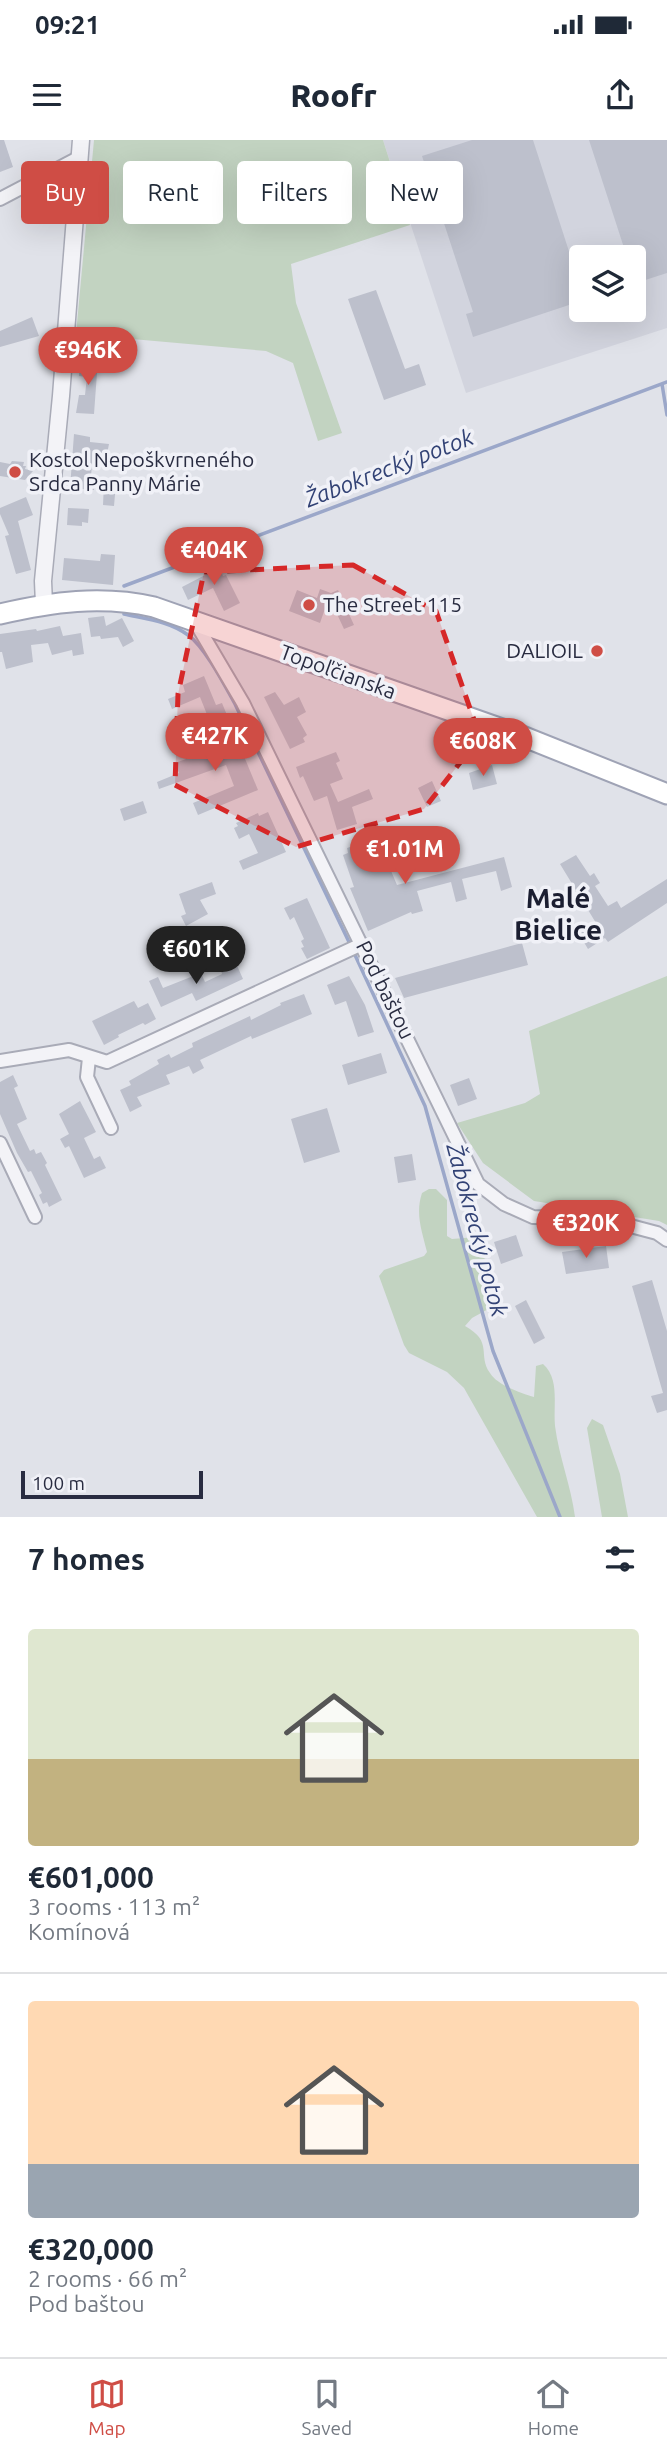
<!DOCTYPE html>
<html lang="en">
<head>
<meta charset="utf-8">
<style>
  body { margin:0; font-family:Ubuntu,sans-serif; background:#f2f2f3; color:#1f2937; height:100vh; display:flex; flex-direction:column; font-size:26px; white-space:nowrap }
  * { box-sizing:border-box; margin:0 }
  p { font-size:23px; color:#747a83 }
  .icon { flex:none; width:38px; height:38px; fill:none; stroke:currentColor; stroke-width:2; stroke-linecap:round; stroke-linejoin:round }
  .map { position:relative; height:1377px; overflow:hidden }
  .drawer { display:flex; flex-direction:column; background:#fff; flex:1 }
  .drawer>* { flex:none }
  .top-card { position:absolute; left:21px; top:21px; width:626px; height:63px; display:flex; gap:14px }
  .controls { position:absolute; left:569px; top:105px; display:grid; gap:14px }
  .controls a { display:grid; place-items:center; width:77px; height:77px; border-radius:7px; background:#fff; box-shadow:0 7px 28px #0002; font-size:35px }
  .scale { position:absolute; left:21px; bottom:18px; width:182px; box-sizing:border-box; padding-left:7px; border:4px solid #292c41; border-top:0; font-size:19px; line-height:24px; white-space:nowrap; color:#292c41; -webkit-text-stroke:5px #f0f1f7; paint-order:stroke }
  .price { position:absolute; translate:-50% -60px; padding:0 16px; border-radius:24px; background:#cf4d45; color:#fff; font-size:23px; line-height:46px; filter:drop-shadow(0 2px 4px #0008) }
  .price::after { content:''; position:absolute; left:50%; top:42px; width:21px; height:16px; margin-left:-10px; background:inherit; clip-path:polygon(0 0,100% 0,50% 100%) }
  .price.active { background:#222; color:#fff }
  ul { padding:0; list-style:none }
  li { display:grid; align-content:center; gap:14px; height:371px; padding:0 28px }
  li+li { border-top:2px solid #e0e1e3 }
  li span { display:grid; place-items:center; height:217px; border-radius:7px; color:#555 }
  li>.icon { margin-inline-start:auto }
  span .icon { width:126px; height:126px; fill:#fffc; stroke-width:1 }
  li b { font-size:30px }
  h2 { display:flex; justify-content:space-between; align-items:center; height:84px; padding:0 28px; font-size:30px }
  .tag { padding:0 24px; border-radius:7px; background:#fff; box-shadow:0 7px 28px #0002; font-size:24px; line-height:63px }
  .tag.active { background:#cf4d45; color:#fff }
  .status { display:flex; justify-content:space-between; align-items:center; height:49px; padding:0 35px; background:#fff; direction:ltr }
  .status svg { height:19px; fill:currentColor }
  header { display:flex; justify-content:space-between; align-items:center; height:91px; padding:0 28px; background:#fff; font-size:32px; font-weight:800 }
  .dock { display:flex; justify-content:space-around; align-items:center; height:98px; border-top:2px solid #e0e1e3; background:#fff; font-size:19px; color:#747a83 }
  .dock a { display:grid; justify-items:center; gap:4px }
  .dock .active { color:#cf4d45 }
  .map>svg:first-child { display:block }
  .built { fill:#d2d4de; fill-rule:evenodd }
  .green { fill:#c2d3c1 }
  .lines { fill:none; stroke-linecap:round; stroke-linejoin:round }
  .stream { stroke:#9ba7c9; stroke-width:3.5 }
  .building { fill:#bdc0cc }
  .minor-casing { stroke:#a9abb7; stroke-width:16 }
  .tertiary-casing { stroke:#a9abb7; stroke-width:19 }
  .primary-casing { stroke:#9fa3b5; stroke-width:23 }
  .minor { stroke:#f3f3f7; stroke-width:12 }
  .tertiary { stroke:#f3f3f7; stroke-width:16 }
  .primary { stroke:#fff; stroke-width:19 }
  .marked { fill:#d62828; fill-opacity:0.2; stroke:#d62828; stroke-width:5; stroke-dasharray:14 9; stroke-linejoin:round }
  .poi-dot { fill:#cf4d45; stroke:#f0f1f7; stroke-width:2.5 }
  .labels { text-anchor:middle; stroke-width:7; stroke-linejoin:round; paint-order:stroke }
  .poi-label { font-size:21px; fill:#292c41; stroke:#f0f1f7; text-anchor:start }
  .street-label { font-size:21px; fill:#292c41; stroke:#f0f1f7 }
  .water-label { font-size:23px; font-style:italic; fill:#324275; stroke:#f0f1f7 }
  .district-label { font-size:28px; font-weight:bold; fill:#1b1e31; stroke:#f0f1f7 }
</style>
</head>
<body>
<div class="status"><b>09:21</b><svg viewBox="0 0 49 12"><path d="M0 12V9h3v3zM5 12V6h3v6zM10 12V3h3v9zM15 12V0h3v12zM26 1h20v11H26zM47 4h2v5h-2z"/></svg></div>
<header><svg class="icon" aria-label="menu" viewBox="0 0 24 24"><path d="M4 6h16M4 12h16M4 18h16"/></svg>Roofr<svg class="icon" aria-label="share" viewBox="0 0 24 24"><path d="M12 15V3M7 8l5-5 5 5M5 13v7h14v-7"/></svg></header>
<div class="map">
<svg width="667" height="1377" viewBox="0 0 667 1377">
  <rect width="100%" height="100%" fill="#e0e2e9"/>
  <path class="built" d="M383 0H667V188L466 253ZM581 117H634V170H581Z"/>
  <path class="green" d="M94 0H383L410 85 291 124 296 163 342 293 318 301 293 223 266 211 76 194Z
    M667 836V1085L659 1081 534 1061 483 1023 457 983 525 963 540 954 529 891Z
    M429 1049H436L447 1060V1096L452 1099 476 1097C489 1112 485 1146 492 1167L472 1178 465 1186C494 1202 477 1215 490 1233 497 1245 521 1253 534 1257L536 1226 543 1224C560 1239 553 1264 555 1286 559 1317 571 1346 575 1377H537L464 1248 447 1232 409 1213 404 1205 379 1136 384 1130 424 1116 427 1112C422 1091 415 1074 422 1053Z
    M592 1279 603 1285 620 1334 628 1377H602L587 1288Z"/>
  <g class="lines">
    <path class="stream" d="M662 244 667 275
      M124 446 667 242
      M124 474C146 479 169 481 188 495 205 507 225 546 235 564L349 802
      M355 815 425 966 493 1211 560 1377"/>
  </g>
  <path class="building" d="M0 0H4L13 27 0 32Z
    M472 0H533L577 136 581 135V161L473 197 466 174 473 172 422 16Z
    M589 0H667V133L636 143 634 136V117H627Z
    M376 150 405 229 419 224 426 245 384 260 348 159Z
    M32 177 39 196 0 207V191Z
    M80 220 100 222 99 233H97L94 274 76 273 79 255H85L87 237 79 236Z
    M74 294 90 297V302L109 304 107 314 93 313 91 336 95 337 94 350 70 348Z
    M12 321 24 322 23 326H26L25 329 33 331 25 340 0 336V322L10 324Z
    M104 343H116L114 366 103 365Z
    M26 357 33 375 18 381 31 430 16 434 5 396 9 395 0 374V368Z
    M68 368 89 369 88 383 82 382V386L67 385Z
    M101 414 115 415 113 445 62 440 64 418 100 421Z
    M217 422 223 436 226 435 240 463 224 471 213 448 188 460 182 447 209 433 207 426Z
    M320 449 331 453 338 450 354 485 344 489 329 457 320 483 289 471 297 450 317 458Z
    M104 476 106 486 122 478 134 501 123 507 118 497 101 499 100 496 91 497 88 478Z
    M60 486 63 496 81 493 84 514 73 516 72 510 52 515 48 503 31 505 33 522 6 529 2 512H0V494L36 489 37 491Z
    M204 536 216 565 222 563 229 580 212 587 200 557 172 569 168 559 185 552 183 545Z
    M275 552 284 565 299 557 306 572 297 577 307 595 303 598 305 602 290 609 264 557Z
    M190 596 199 617 226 606 224 602 236 597 258 650 198 675 193 663 234 646 226 625 159 649 157 642 179 633 175 623 186 619 179 601Z
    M336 612 340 621 336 623 343 639 330 644 338 662 369 649 373 659 352 667 357 684 337 690 327 656 314 661 303 636 300 638 296 627Z
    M492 625 497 644 473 650 469 633Z
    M432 641 441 661 427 667 418 648Z
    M143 661 147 673 124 681 120 669Z
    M268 672 286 712 243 730 239 721 258 713 249 694 239 699 234 688 238 686 236 683 258 673 259 676Z
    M356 705 358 710 361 709 364 719 383 712 397 745 504 717 512 747 501 751 496 731 462 739 467 759 456 762 451 742 417 751 423 771 412 774 411 772 368 791 350 748 354 747 343 715 348 713 347 708Z
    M576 715 590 736 594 733 600 743 595 746 608 766 617 761 621 768 667 739V763L608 802 605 798 588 809 579 794 596 783 560 724Z
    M212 742 216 754 200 760 208 774 186 786 181 776 186 774 179 754Z
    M307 758 330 808 307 819 301 808 304 807 301 801 304 799 294 777 290 780 284 768Z
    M522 803 528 825 404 858 395 838Z
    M235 821 243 839 196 861 192 853 161 867 149 841 158 837 163 848 201 833 205 842 222 834 220 828Z
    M349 836 365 865 374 892 358 897 346 861 335 865 327 845Z
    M304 854 312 874 252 899 251 896 200 920 204 928 193 934 189 926 166 935 170 944 137 957 142 966 130 972 120 950 131 945 129 941 159 924 157 920 169 914 171 918 193 907 192 903 250 876 251 880 281 865 280 863Z
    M134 861 138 868 148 863 156 879 145 885 143 883 118 895 119 897 104 905 92 881Z
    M381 913 387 933 348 945 342 925Z
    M13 935 18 946 14 948 27 979 17 984 30 1011 34 1009 36 1014 41 1012 47 1023 45 1025 62 1060 49 1067 47 1062 43 1064 39 1055 42 1053 31 1031 28 1032 17 1013 0 974V942Z
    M469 938 477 959 458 966 450 945Z
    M80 961 96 992 84 998 94 1019 100 1016 106 1028 84 1038 69 1006 65 1008 60 999 69 994 59 974Z
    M327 968 340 1012 304 1023 291 979Z
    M412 1014 416 1040 398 1043 394 1017Z
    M516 1095 523 1116 501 1124 494 1102Z
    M606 1106 609 1128 566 1134 562 1112Z
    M652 1140 667 1191V1270L657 1273 651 1256 663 1253 632 1146Z
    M526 1160 545 1198 534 1204 515 1166Z"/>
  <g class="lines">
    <defs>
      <path id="minor" d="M0 59 80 17
        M194 480 243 563 478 1044 504 1064 533 1077 604 1079 657 1093 667 1100
        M89 918 87 937 111 988
        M0 921 69 910 107 922 362 804
        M0 1003 35 1077"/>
      <path id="tertiary" d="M44 464 43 441 61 256 81 0"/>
      <path id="primary" d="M0 474C52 462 101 455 154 467L522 596 667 654"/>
    </defs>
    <use href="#minor" class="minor-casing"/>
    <use href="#tertiary" class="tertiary-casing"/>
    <use href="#primary" class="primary-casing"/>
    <use href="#minor" class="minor"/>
    <use href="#tertiary" class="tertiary"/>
    <use href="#primary" class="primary"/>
  </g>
  <path class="marked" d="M353 425 436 471 480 597 424 669 296 707 175 645 178 554 204 432Z"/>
  <g class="poi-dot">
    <circle cx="15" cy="332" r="7"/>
    <circle cx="309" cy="465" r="7"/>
    <circle cx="597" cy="511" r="7"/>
  </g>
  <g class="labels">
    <g class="poi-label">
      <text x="29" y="327">Kostol Nepoškvrneného<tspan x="29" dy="24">Srdca Panny Márie</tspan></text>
      <text x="323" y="472">The Street 115</text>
      <text x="583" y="518" text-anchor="end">DALIOIL</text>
    </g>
    <g class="street-label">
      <text transform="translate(338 532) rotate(20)" y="7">Topoľčianska</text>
      <text transform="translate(385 850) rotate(64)" y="7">Pod baštou</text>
    </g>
    <g class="water-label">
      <text transform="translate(389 328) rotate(-21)" y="8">Žabokrecký potok</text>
      <text transform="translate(477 1090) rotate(75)" y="8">Žabokrecký potok</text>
    </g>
    <g class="district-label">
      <text x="558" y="768">Malé<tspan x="558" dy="32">Bielice</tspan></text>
    </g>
  </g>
</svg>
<div class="controls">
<a><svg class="icon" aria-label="layers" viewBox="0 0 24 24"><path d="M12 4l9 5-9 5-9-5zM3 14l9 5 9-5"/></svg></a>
</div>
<div class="scale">100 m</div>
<b class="price" style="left:88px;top:247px">€946K</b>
<b class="price" style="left:214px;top:447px">€404K</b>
<b class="price" style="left:215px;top:633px">€427K</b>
<b class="price" style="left:483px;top:638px">€608K</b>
<b class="price" style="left:405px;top:746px">€1.01M</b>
<b class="price active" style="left:196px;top:846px">€601K</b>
<b class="price" style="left:586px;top:1120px">€320K</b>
<div class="top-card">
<a class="tag active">Buy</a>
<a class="tag">Rent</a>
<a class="tag">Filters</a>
<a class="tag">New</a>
</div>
</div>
<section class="drawer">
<h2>7 homes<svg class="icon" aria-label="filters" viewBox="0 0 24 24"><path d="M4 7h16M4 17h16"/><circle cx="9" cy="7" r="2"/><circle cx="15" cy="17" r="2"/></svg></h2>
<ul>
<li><span style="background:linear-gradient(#dfe7d0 60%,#c2b280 0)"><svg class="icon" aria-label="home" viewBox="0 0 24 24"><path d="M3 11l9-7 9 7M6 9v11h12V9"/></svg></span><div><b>€601,000</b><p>3 rooms · 113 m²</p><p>Komínová</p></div></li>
<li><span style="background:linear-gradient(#ffd9b3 75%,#9aa5b1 0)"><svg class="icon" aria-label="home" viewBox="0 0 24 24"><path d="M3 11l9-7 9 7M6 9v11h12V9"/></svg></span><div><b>€320,000</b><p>2 rooms · 66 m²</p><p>Pod baštou</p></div></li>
</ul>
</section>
<nav class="dock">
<a class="active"><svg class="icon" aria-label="map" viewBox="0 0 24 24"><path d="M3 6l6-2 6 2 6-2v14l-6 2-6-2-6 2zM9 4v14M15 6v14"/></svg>Map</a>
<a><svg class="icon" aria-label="saved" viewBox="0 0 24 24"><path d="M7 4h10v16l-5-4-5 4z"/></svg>Saved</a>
<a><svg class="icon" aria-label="home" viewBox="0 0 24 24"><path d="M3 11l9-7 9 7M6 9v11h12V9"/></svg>Home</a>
</nav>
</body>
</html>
